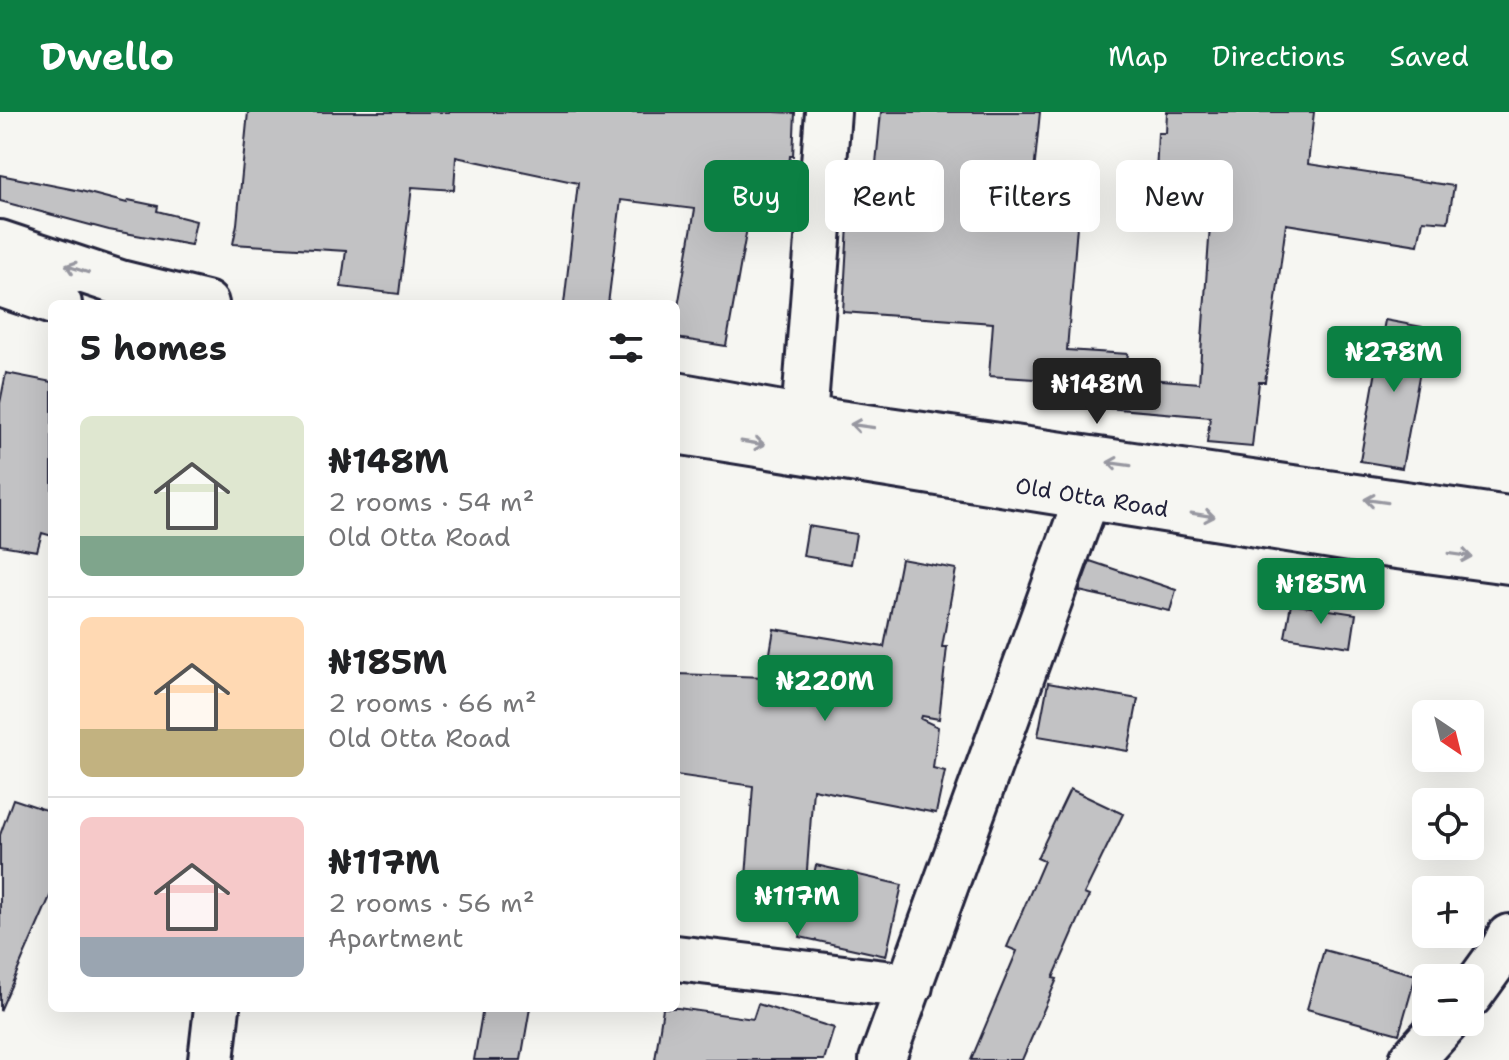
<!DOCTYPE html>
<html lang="en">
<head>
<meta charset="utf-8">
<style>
  body { margin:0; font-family:"Shantell Sans",sans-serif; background:#f6f6f6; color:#202124; height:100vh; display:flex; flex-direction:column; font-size:30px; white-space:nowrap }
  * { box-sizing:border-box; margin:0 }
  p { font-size:26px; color:#757577 }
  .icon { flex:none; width:44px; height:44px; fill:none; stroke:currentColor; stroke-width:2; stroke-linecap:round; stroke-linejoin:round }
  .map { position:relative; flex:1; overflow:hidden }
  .sheet { position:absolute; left:48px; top:188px; width:632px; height:712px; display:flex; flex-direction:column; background:#fff; border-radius:12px; box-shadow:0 8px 32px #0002 }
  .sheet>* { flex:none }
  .banner { position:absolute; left:704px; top:48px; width:684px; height:72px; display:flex; gap:16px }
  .needle { width:52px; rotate:145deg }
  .fabs { position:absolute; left:1412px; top:588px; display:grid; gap:16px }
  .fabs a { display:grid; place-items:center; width:72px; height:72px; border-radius:12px; background:#fff; box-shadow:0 8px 32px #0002; font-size:40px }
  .price { position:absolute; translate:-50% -68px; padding:0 18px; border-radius:8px; background:#0b8043; color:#fff; font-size:26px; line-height:52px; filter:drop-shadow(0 2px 4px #0008) }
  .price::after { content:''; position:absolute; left:50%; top:48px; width:24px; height:18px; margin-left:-12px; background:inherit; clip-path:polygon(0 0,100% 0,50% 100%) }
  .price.on { background:#222; color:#fff }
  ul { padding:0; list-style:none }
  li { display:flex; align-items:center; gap:24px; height:200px; padding:0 32px }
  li+li { border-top:2px solid #e0e0e0 }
  li span { display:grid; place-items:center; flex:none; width:224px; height:160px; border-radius:12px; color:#555 }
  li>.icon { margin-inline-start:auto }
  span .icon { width:96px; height:96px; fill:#fffc; stroke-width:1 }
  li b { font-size:34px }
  h2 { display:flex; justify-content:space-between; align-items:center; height:96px; padding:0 32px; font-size:34px }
  .tag { padding:0 28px; border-radius:12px; background:#fff; box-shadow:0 8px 32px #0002; font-size:28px; line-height:72px }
  .tag.on { background:#0b8043; color:#fff }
  header { display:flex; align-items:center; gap:48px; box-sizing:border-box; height:112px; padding:0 40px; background:#0b8043; color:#fff }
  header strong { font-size:38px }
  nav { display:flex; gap:44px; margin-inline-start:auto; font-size:28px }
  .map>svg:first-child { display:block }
  .building { fill:#c2c2c4; stroke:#22223b; stroke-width:2 }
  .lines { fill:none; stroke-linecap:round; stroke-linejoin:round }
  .minor-casing { stroke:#22223b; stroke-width:50 }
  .minor { stroke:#f6f6f2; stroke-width:44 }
  .oneway { stroke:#9797a0 }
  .labels { text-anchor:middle; stroke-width:6; stroke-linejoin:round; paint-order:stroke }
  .street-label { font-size:22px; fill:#22223b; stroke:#f6f6f2 }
</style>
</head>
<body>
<header>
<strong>Dwello</strong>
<nav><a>Map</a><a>Directions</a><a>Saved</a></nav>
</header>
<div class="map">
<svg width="1509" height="948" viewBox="0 0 1509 948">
  <rect width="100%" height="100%" fill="#f6f6f2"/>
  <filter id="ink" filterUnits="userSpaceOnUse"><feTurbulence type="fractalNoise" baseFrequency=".0125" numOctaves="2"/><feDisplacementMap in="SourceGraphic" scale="16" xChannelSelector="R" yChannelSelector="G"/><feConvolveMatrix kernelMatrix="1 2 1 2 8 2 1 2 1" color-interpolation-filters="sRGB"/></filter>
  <g filter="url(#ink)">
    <path class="building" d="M248 0H774L795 1 793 44H790L784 102 750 99 726 234 676 226V206L695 97 621 88 608 192H564L578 71 456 45 454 78 412 75 399 182 341 175 346 139 233 132 237 112Z
      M881 0H1040L1029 111 1077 114 1067 238 1128 242 1125 265 1199 271 1210 113 1178 109 1180 86 1155 85 1158 21H1166L1167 0H1314L1308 52 1454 74 1448 110 1423 108 1418 133 1286 112 1265 270H1259L1252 335 1207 331 1210 305 1096 295 1098 271 989 264 993 211 843 200 851 61 875 62Z
      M0 63 81 79 127 91 128 88 158 94 157 99 196 109 191 133 109 118 0 89Z
      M1385 208 1428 216 1402 356 1360 349Z
      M6 261 52 270V424L42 421 37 439 0 433V291Z
      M808 414 856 422 851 452 803 444Z
      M901 447 956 457 942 535H947L939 607 922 604 921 607 938 615 933 656 945 659 936 701 813 677 806 771 746 765 753 674 676 663 677 562 766 565 774 517 884 535Z
      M1090 449 1176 478 1170 499 1079 479Z
      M1291 492 1356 502 1351 535 1285 525Z
      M1048 571 1138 587 1128 639 1038 624Z
      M1070 677 1123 702 1084 782 1089 784 1053 866 1057 867 1022 948H971L1017 839 1007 835 1044 749 1037 746Z
      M13 687 52 700V780L0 899V723Z
      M816 753 902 773 886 844 800 825Z
      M1324 838 1416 863 1399 922 1307 897Z
      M758 892 834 916 824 948H655L663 896H678L753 907Z
      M483 896H530L521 948H474Z"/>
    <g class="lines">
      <defs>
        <path id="minor" d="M0 131 120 171 206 192
          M0 172 59 192
          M676 283 804 306 1509 407
          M804 306 828 0
          M676 319 1382 432 1509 449
          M676 846 910 874
          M1470 883 1504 836 1509 825
          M211 948 217 896
          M882 948 1087 385
          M1412 948 1446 910"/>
      </defs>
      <use href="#minor" class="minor-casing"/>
      <use href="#minor" class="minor"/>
    </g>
    <defs><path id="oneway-shaft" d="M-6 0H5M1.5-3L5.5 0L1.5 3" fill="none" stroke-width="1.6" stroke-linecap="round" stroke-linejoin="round" transform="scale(2)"/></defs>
    <g class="oneway">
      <use href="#oneway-shaft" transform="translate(77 157) rotate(-162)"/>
      <use href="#oneway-shaft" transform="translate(862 314) rotate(-172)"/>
      <use href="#oneway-shaft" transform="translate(753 331) rotate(9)"/>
      <use href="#oneway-shaft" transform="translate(1119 352) rotate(-172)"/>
      <use href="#oneway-shaft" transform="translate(1376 389) rotate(-172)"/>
      <use href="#oneway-shaft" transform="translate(1203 403) rotate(9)"/>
      <use href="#oneway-shaft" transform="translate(1460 443) rotate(8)"/>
    </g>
  </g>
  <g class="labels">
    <g class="street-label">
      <text transform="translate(1092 385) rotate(9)" y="8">Old Otta Road</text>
    </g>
  </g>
</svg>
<div class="fabs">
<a><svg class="needle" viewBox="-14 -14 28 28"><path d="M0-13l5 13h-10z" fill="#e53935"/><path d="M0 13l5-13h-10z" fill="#757577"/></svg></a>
<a><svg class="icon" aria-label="locate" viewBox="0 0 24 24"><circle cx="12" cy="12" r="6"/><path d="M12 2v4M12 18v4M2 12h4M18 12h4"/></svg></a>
<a>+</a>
<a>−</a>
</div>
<b class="price" style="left:1394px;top:282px">₦278M</b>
<b class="price on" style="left:1097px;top:314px">₦148M</b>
<b class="price" style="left:1321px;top:514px">₦185M</b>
<b class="price" style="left:825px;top:611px">₦220M</b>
<b class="price" style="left:797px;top:826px">₦117M</b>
<div class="banner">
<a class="tag on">Buy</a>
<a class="tag">Rent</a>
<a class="tag">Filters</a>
<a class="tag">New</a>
</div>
<section class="sheet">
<h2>5 homes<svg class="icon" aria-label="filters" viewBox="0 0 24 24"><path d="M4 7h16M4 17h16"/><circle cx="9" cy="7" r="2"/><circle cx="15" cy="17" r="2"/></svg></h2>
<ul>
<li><span style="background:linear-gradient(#dfe7d0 75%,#7fa58c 0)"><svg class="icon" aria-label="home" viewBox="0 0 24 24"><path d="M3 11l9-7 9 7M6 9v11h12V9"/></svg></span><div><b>₦148M</b><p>2 rooms · 54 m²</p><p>Old Otta Road</p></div></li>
<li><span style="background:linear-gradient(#ffd9b3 70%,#c2b280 0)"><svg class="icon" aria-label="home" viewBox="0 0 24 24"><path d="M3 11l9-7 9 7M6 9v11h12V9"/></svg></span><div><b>₦185M</b><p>2 rooms · 66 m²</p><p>Old Otta Road</p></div></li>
<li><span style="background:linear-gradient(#f6c9c9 75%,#9aa5b1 0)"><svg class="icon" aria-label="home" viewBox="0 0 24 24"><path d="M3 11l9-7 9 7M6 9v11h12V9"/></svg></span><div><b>₦117M</b><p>2 rooms · 56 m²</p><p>Apartment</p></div></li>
</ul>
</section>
</div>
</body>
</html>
